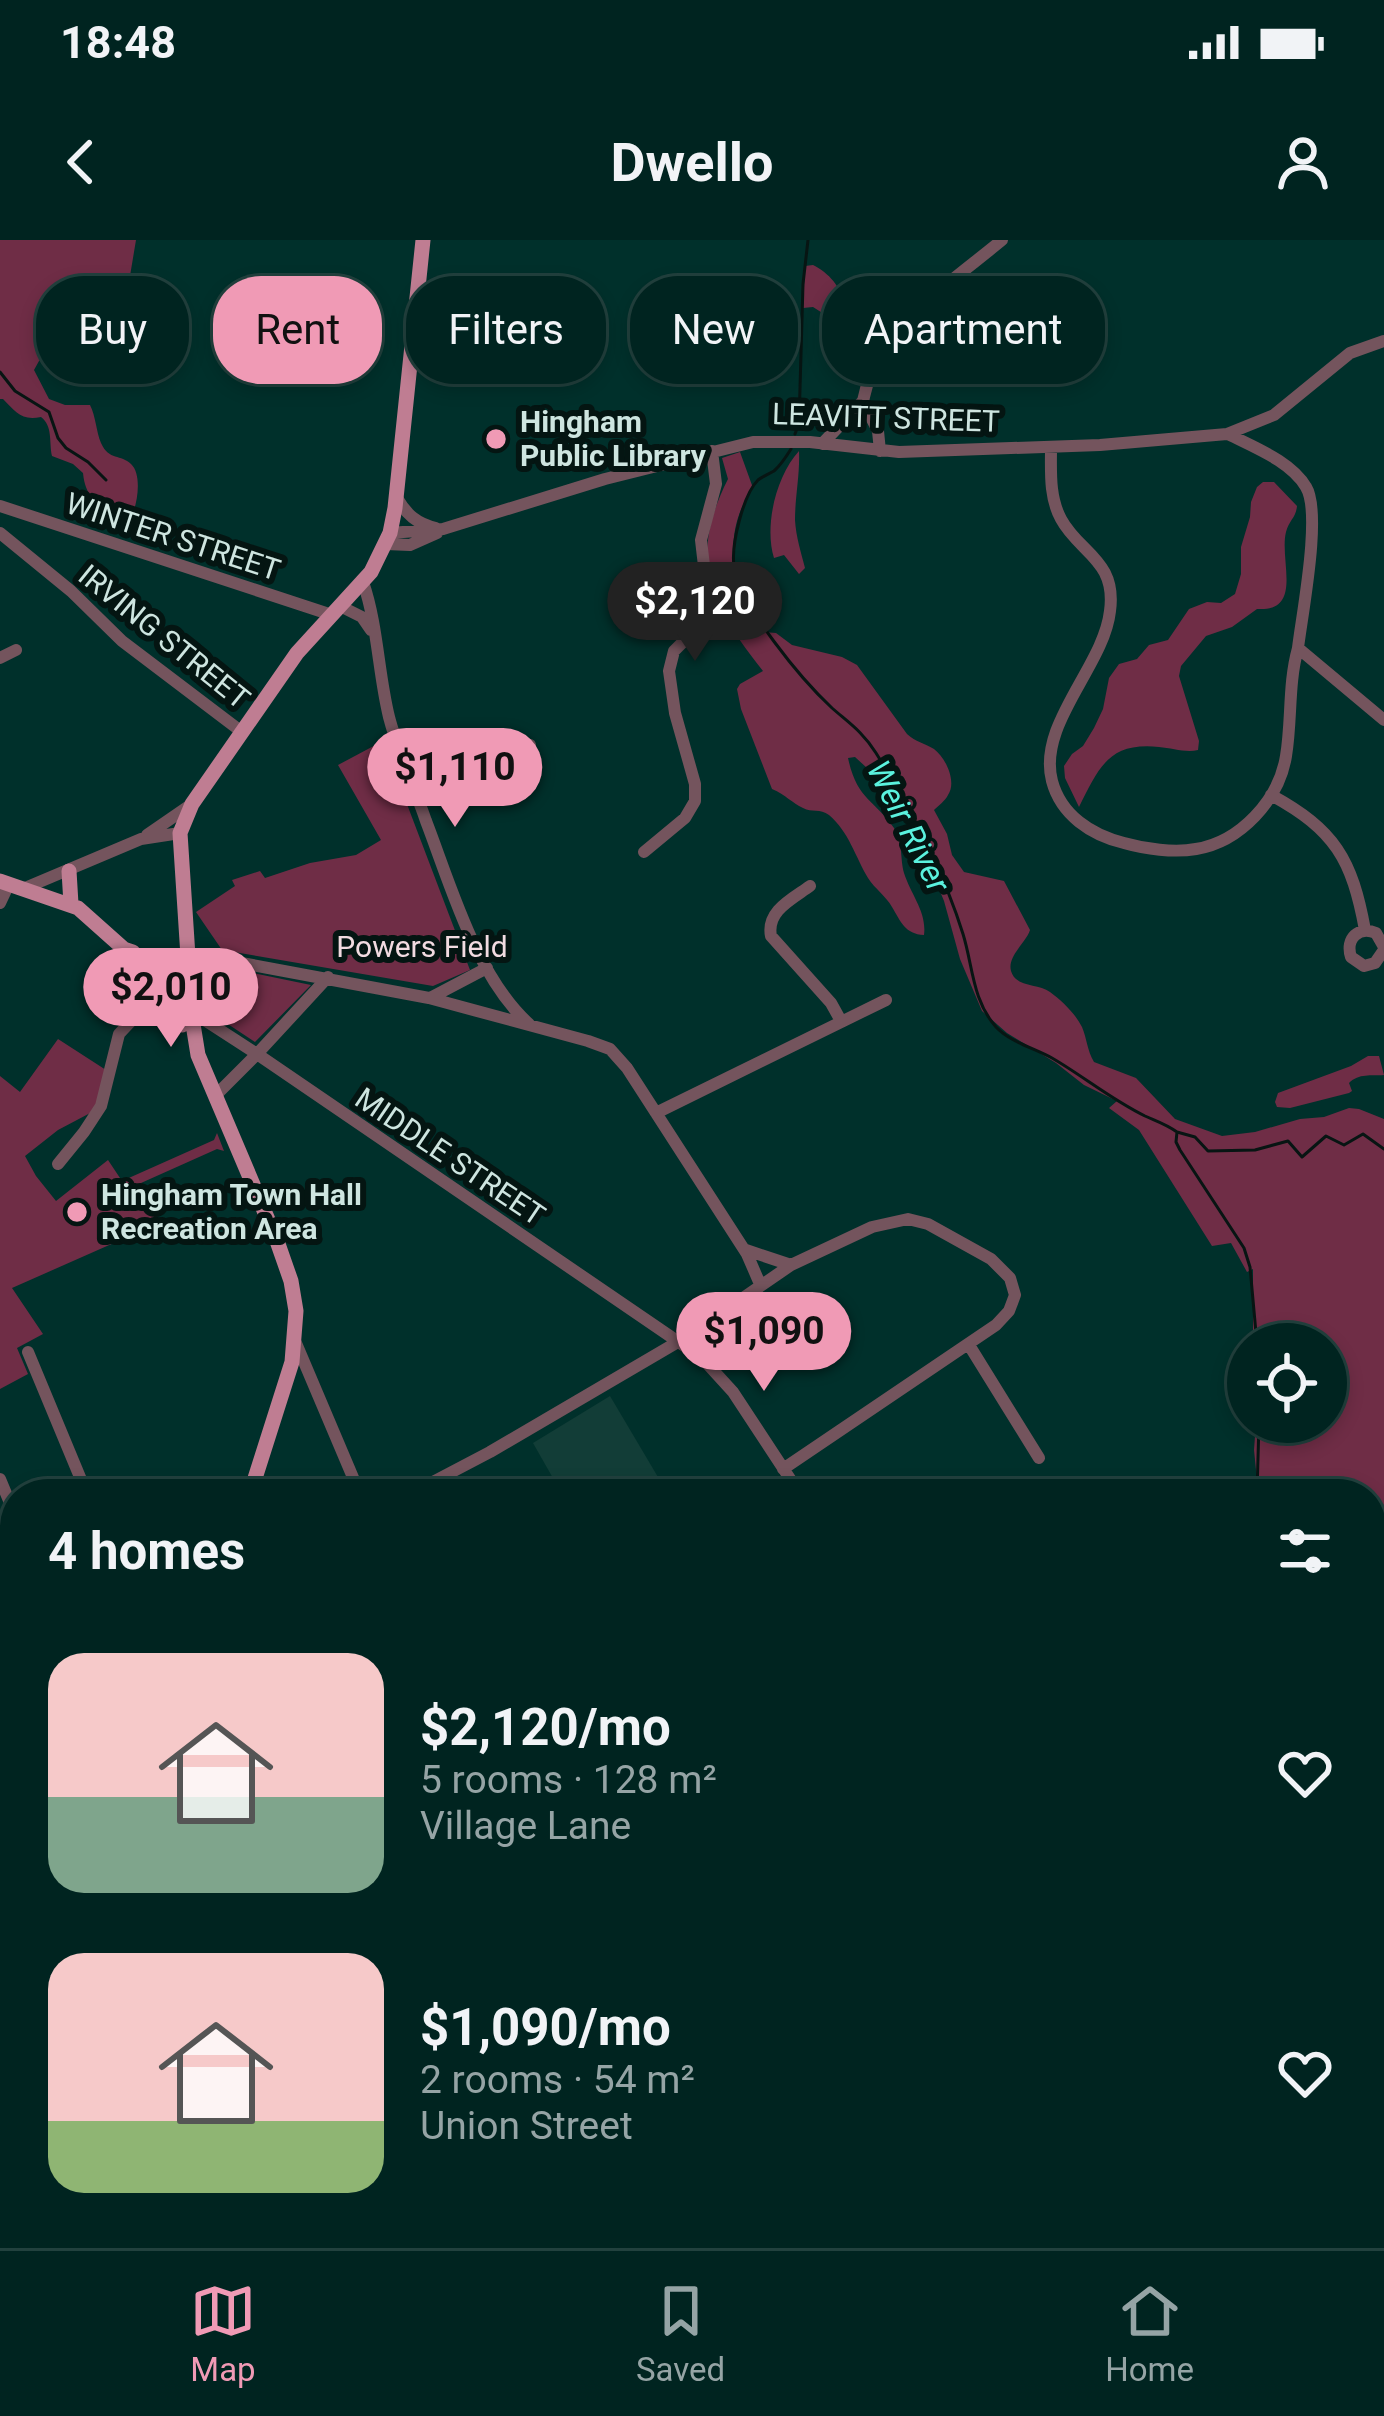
<!DOCTYPE html>
<html lang="en">
<head>
<meta charset="utf-8">
<style>
  body { margin:0; font-family:Roboto,sans-serif; background:#0e302d; color:#f1f3f6; height:100vh; display:flex; flex-direction:column; font-size:45px; white-space:nowrap }
  * { box-sizing:border-box; margin:0 }
  p { font-size:39px; color:#95a4a5 }
  .icon { flex:none; width:66px; height:66px; fill:none; stroke:currentColor; stroke-width:2; stroke-linecap:round; stroke-linejoin:round }
  .map { position:relative; flex:1; overflow:hidden }
  .sheet { position:absolute; left:0px; top:1239px; width:1386px; height:771px; display:flex; flex-direction:column; background:#002420; border-radius:48px 48px 0 0; box-shadow:0 6px 18px #0003,0 0 0 3px #22413e }
  .sheet>* { flex:none }
  .banner { position:absolute; left:36px; top:36px; width:1314px; height:108px; display:flex; gap:24px }
  .fabs { position:absolute; left:1227px; top:1083px; display:grid; gap:24px }
  .fabs a { display:grid; place-items:center; width:120px; height:120px; border-radius:50%; background:#002420; box-shadow:0 6px 18px #0003,0 0 0 3px #22413e; font-size:60px }
  .price { position:absolute; translate:-50% -102px; padding:0 27px; border-radius:42px; background:#f09ab5; color:#111; font-size:39px; line-height:78px; filter:drop-shadow(0 3px 6px #0008) }
  .price::after { content:''; position:absolute; left:50%; top:72px; width:36px; height:27px; margin-left:-18px; background:inherit; clip-path:polygon(0 0,100% 0,50% 100%) }
  .price.active { background:#222; color:#fff }
  ul { padding:0; list-style:none }
  li { display:flex; align-items:center; gap:36px; height:300px; padding:0 48px }
  li span { display:grid; place-items:center; flex:none; width:336px; height:240px; border-radius:36px; color:#555 }
  li>.icon { margin-inline-start:auto }
  span .icon { width:144px; height:144px; fill:#fffc; stroke-width:1 }
  li b { font-size:51px }
  h2 { display:flex; justify-content:space-between; align-items:center; height:144px; padding:0 48px; font-size:51px }
  .tag { padding:0 42px; border-radius:48px; background:#002420; box-shadow:0 6px 18px #0003,0 0 0 3px #22413e; font-size:42px; line-height:108px }
  .tag.active { background:#f09ab5; color:#111 }
  .status { display:flex; justify-content:space-between; align-items:center; height:84px; padding:0 60px; background:#002420; direction:ltr }
  .status svg { height:33px; fill:currentColor }
  header { display:flex; justify-content:space-between; align-items:center; height:156px; padding:0 48px; background:#002420; font-size:54px; font-weight:700 }
  .dock { display:flex; justify-content:space-around; align-items:center; height:168px; border-top:3px solid #22413e; background:#002420; font-size:33px; color:#95a4a5 }
  .dock a { display:grid; justify-items:center; gap:6px }
  .dock .active { color:#f09ab5 }
  .map>svg:first-child { display:block }
  .built { fill:#123d37 }
  .green { fill:#6f2d46 }
  .lines { fill:none; stroke-linecap:round; stroke-linejoin:round }
  .stream { stroke:#071513; stroke-width:3 }
  .minor { stroke:#74545d; stroke-width:12 }
  .major { stroke:#bf7d92; stroke-width:15 }
  .poi-dot { fill:#f09ab5; stroke:#041512; stroke-width:4.5 }
  .labels { text-anchor:middle; stroke-width:12; stroke-linejoin:round; paint-order:stroke }
  .street-label { font-size:30px; fill:#cee5e0; stroke:#041512 }
  .poi-label { font-size:30px; font-weight:bold; fill:#cee5e0; stroke:#041512; text-anchor:start }
  .park-label { font-size:30px; fill:#f2dbe1; stroke:#041512 }
  .water-label { font-size:33px; font-style:italic; fill:#5af2de; stroke:#041512 }
</style>
</head>
<body>
<div class="status"><b>18:48</b><svg viewBox="0 0 49 12"><path d="M0 12V9h3v3zM5 12V6h3v6zM10 12V3h3v9zM15 12V0h3v12zM26 1h20v11H26zM47 4h2v5h-2z"/></svg></div>
<header><svg class="icon" aria-label="back" viewBox="0 0 24 24"><path d="M15 5l-7 7 7 7"/></svg>Dwello<svg class="icon" aria-label="person" viewBox="0 0 24 24"><circle cx="12" cy="8" r="4"/><path d="M4 21q1-7 8-7t8 7"/></svg></header>
<div class="map">
<svg width="1384" height="2008" viewBox="0 0 1384 2008">
  <rect width="100%" height="100%" fill="#00302b"/>
  <path class="built" d="M610 1156 668 1254H562L533 1203Z"/>
  <path class="green" d="M0 0H136L130 36 39 121 34 130 49 159 65 165H90C96 177 96 191 101 203 109 221 121 214 131 224 143 235 137 268 130 279L120 280C101 261 86 263 83 233L73 224 52 216C49 202 53 186 41 177 21 181 16 172 3 159H0Z
    M813 25C835 36 852 60 835 81L813 67 803 68 805 26Z
    M799 211C800 235 795 257 795 280 796 297 801 312 805 328L799 334 784 315 774 318C764 286 776 236 799 211Z
    M740 212 753 248C720 294 732 349 764 392L776 393 792 405 842 417 857 425 907 494C916 502 924 503 934 509 946 518 957 542 948 555 945 561 939 565 934 570L947 594 952 615 964 632 1004 641 1030 690C1026 703 1007 716 1011 731 1016 748 1038 743 1050 752 1062 761 1075 773 1082 787 1087 799 1087 810 1094 822L1136 838 1175 879 1222 896 1255 892 1300 879 1324 877 1349 868 1359 869 1384 879V1542L1371 1570V1254H1250L1258 1250 1254 1210 1256 1182H1326V1104H1253V1029L1247 1032 1231 1003 1212 1006 1139 890 1109 868 1117 861 1084 845 1056 823 1007 793 982 771 960 719 944 661 923 610 879 539 855 517 848 518C857 560 874 559 894 588 903 601 900 619 904 633 911 655 927 672 924 695 905 694 901 682 892 667 886 656 875 649 868 638 855 616 849 592 829 575 820 568 812 573 803 568 792 563 786 555 772 549L741 469 737 449 740 444 763 431C711 365 687 320 728 239L722 218Z
    M1263 242H1274L1297 266C1296 278 1289 280 1286 292 1279 320 1304 372 1257 369L1232 387 1206 396 1181 426 1179 436 1199 501 1198 510C1186 513 1172 508 1159 507 1109 502 1099 527 1079 567L1065 538 1064 526 1072 514 1083 506 1094 488 1103 469 1109 438 1119 424 1137 419 1149 405 1168 400 1189 369 1207 362 1221 363 1235 354 1241 334V307L1250 277 1251 262 1257 247Z
    M383 501 470 730 433 746 222 710 196 672 235 646 232 640 260 631 265 638 310 623 356 615 381 600 338 525Z
    M201 723H204L311 745 255 802 202 767Z
    M58 799 106 830 94 871 58 890 25 916 36 936 56 961 108 920 122 941 214 900 217 893 224 911 217 909 141 943 159 983 12 1048 43 1094 17 1108 28 1134 0 1149V836L20 852Z
    M1368 816H1379L1384 835C1371 836 1359 833 1349 843L1352 851 1349 853 1290 868 1277 867 1275 862 1278 853 1351 826Z
    M1381 1643 1384 1645V1776L1371 1771V1657Z
    M377 1995H1103L1097 2001 1095 2008H372Z"/>
  <g class="lines">
    <path class="stream" d="M0 132 15 151 49 172 58 198 66 208 88 222 106 240
      M795 194 799 183 803 44 808 0
      M791 209C786 217 781 225 774 231 769 234 763 236 758 240 743 255 731 305 734 326 740 366 802 440 832 468 849 483 863 492 876 513 909 566 944 633 963 694 973 726 972 760 996 787 1010 802 1034 808 1052 818 1083 836 1112 860 1145 876 1156 881 1166 884 1177 892L1176 902 1180 910 1244 1008 1250 1027 1257 1104
      M1177 892 1195 897 1208 911 1255 910 1288 901 1302 917 1326 896 1344 905 1363 894 1384 909
      M1257 1254 1259 1182
      M1271 1995 1274 2008
      M1029 2008 1043 1995"/>
    <path class="minor" d="M1228 194C1253 207 1291 221 1306 247 1322 273 1302 374 1298 408L1384 480
      M822 204 863 161
      M1051 207C1051 231 1049 257 1061 279 1079 313 1117 320 1110 371 1104 426 1037 484 1052 541 1061 575 1091 595 1124 603 1145 609 1174 613 1196 609 1240 602 1279 560 1286 516 1292 480 1288 444 1298 408
      M880 211 878 191 863 161C867 145 870 130 878 116 901 75 965 31 1002 0
      M397 258C406 274 417 284 436 288
      M0 266 332 375
      M0 293 71 351 122 401 242 492
      M390 293 443 289 605 239 753 202H810L899 212 1100 205 1227 194 1274 175 1350 113 1384 101
      M386 304 410 305 437 293
      M363 342C378 386 378 432 389 477 398 512 414 546 426 581 451 646 476 736 529 784
      M340 366 362 377 371 390
      M0 418 16 410
      M414 548 530 505
      M1271 555C1335 590 1352 619 1365 690
      M147 595 192 564
      M644 612 685 578 695 561V544L675 473 669 431 674 411 701 384 709 369 701 300 716 244 712 211
      M810 646C792 659 766 671 771 696L831 763 841 781
      M25 648 141 599 180 593
      M0 663 9 644
      M1384 707 1376 693C1359 686 1345 698 1351 717L1364 726 1375 723 1384 710
      M188 713 429 758 588 801 610 809 627 828 747 1014 760 1044
      M430 758 487 728
      M192 778 203 779 257 814 702 1118 733 1152 800 1254
      M215 856 257 814 328 737
      M656 873 886 760
      M58 924 84 892 101 866 119 794 134 778 161 758
      M746 1010 791 1025
      M296 1103 360 1254
      M969 1105 1039 1218
      M28 1112 87 1254
      M0 1239 15 1275
      M410 1254 490 1212 688 1096 791 1025 872 987 908 979 928 984 991 1019 1010 1038 1015 1055 1009 1071 996 1085 783 1229
      M0 1695 15 1690
      M1371 1792 1384 1797
      M0 1890 15 1884
      M128 2008 161 1995"/>
    <path class="major" d="M69 631 71 664
      M0 641 78 668 124 709 133 712 165 761 181 767 192 778
      M151 756C160 770 167 778 182 785L192 778
      M250 1254 292 1122 296 1071 291 1041 277 1001 198 815 192 778 180 593 192 564 297 413 371 332 390 293 395 268 423 0
      M0 1496 15 1486
      M0 1954 7 2008"/>
  </g>
  <g class="poi-dot">
    <circle cx="496" cy="199" r="12"/>
    <circle cx="77" cy="972" r="12"/>
  </g>
  <g class="labels">
    <g class="street-label">
      <text transform="translate(886 178) rotate(2)" y="10">LEAVITT STREET</text>
      <text transform="translate(173 297) rotate(18)" y="10">WINTER STREET</text>
      <text transform="translate(164 397) rotate(39)" y="10">IRVING STREET</text>
      <text transform="translate(450 917) rotate(34)" y="10">MIDDLE STREET</text>
    </g>
    <g class="poi-label">
      <text x="520" y="192">Hingham<tspan x="520" dy="34">Public Library</tspan></text>
      <text x="101" y="965">Hingham Town Hall<tspan x="101" dy="34">Recreation Area</tspan></text>
    </g>
    <g class="park-label">
      <text x="422" y="717">Powers Field</text>
    </g>
    <g class="water-label">
      <text transform="translate(909 586) rotate(63)" y="12">Weir River</text>
    </g>
  </g>
</svg>
<div class="fabs">
<a><svg class="icon" aria-label="locate" viewBox="0 0 24 24"><circle cx="12" cy="12" r="6"/><path d="M12 2v4M12 18v4M2 12h4M18 12h4"/></svg></a>
</div>
<b class="price active" style="left:695px;top:424px">$2,120</b>
<b class="price" style="left:455px;top:590px">$1,110</b>
<b class="price" style="left:171px;top:810px">$2,010</b>
<b class="price" style="left:764px;top:1154px">$1,090</b>
<div class="banner">
<a class="tag">Buy</a>
<a class="tag active">Rent</a>
<a class="tag">Filters</a>
<a class="tag">New</a>
<a class="tag">Apartment</a>
</div>
<section class="sheet">
<h2>4 homes<svg class="icon" aria-label="filters" viewBox="0 0 24 24"><path d="M4 7h16M4 17h16"/><circle cx="9" cy="7" r="2"/><circle cx="15" cy="17" r="2"/></svg></h2>
<ul>
<li><span style="background:linear-gradient(#f6c9c9 60%,#7fa58c 0)"><svg class="icon" aria-label="home" viewBox="0 0 24 24"><path d="M3 11l9-7 9 7M6 9v11h12V9"/></svg></span><div><b>$2,120/mo</b><p>5 rooms · 128 m²</p><p>Village Lane</p></div><svg class="icon" aria-label="heart" viewBox="0 0 24 24"><path d="M12 20l-8-8c-3-5 5-10 8-4 3-6 11-1 8 4z"/></svg></li>
<li><span style="background:linear-gradient(#f6c9c9 70%,#8fb573 0)"><svg class="icon" aria-label="home" viewBox="0 0 24 24"><path d="M3 11l9-7 9 7M6 9v11h12V9"/></svg></span><div><b>$1,090/mo</b><p>2 rooms · 54 m²</p><p>Union Street</p></div><svg class="icon" aria-label="heart" viewBox="0 0 24 24"><path d="M12 20l-8-8c-3-5 5-10 8-4 3-6 11-1 8 4z"/></svg></li>
</ul>
</section>
</div>
<nav class="dock">
<a class="active"><svg class="icon" aria-label="map" viewBox="0 0 24 24"><path d="M3 6l6-2 6 2 6-2v14l-6 2-6-2-6 2zM9 4v14M15 6v14"/></svg>Map</a>
<a><svg class="icon" aria-label="saved" viewBox="0 0 24 24"><path d="M7 4h10v16l-5-4-5 4z"/></svg>Saved</a>
<a><svg class="icon" aria-label="home" viewBox="0 0 24 24"><path d="M3 11l9-7 9 7M6 9v11h12V9"/></svg>Home</a>
</nav>
</body>
</html>
